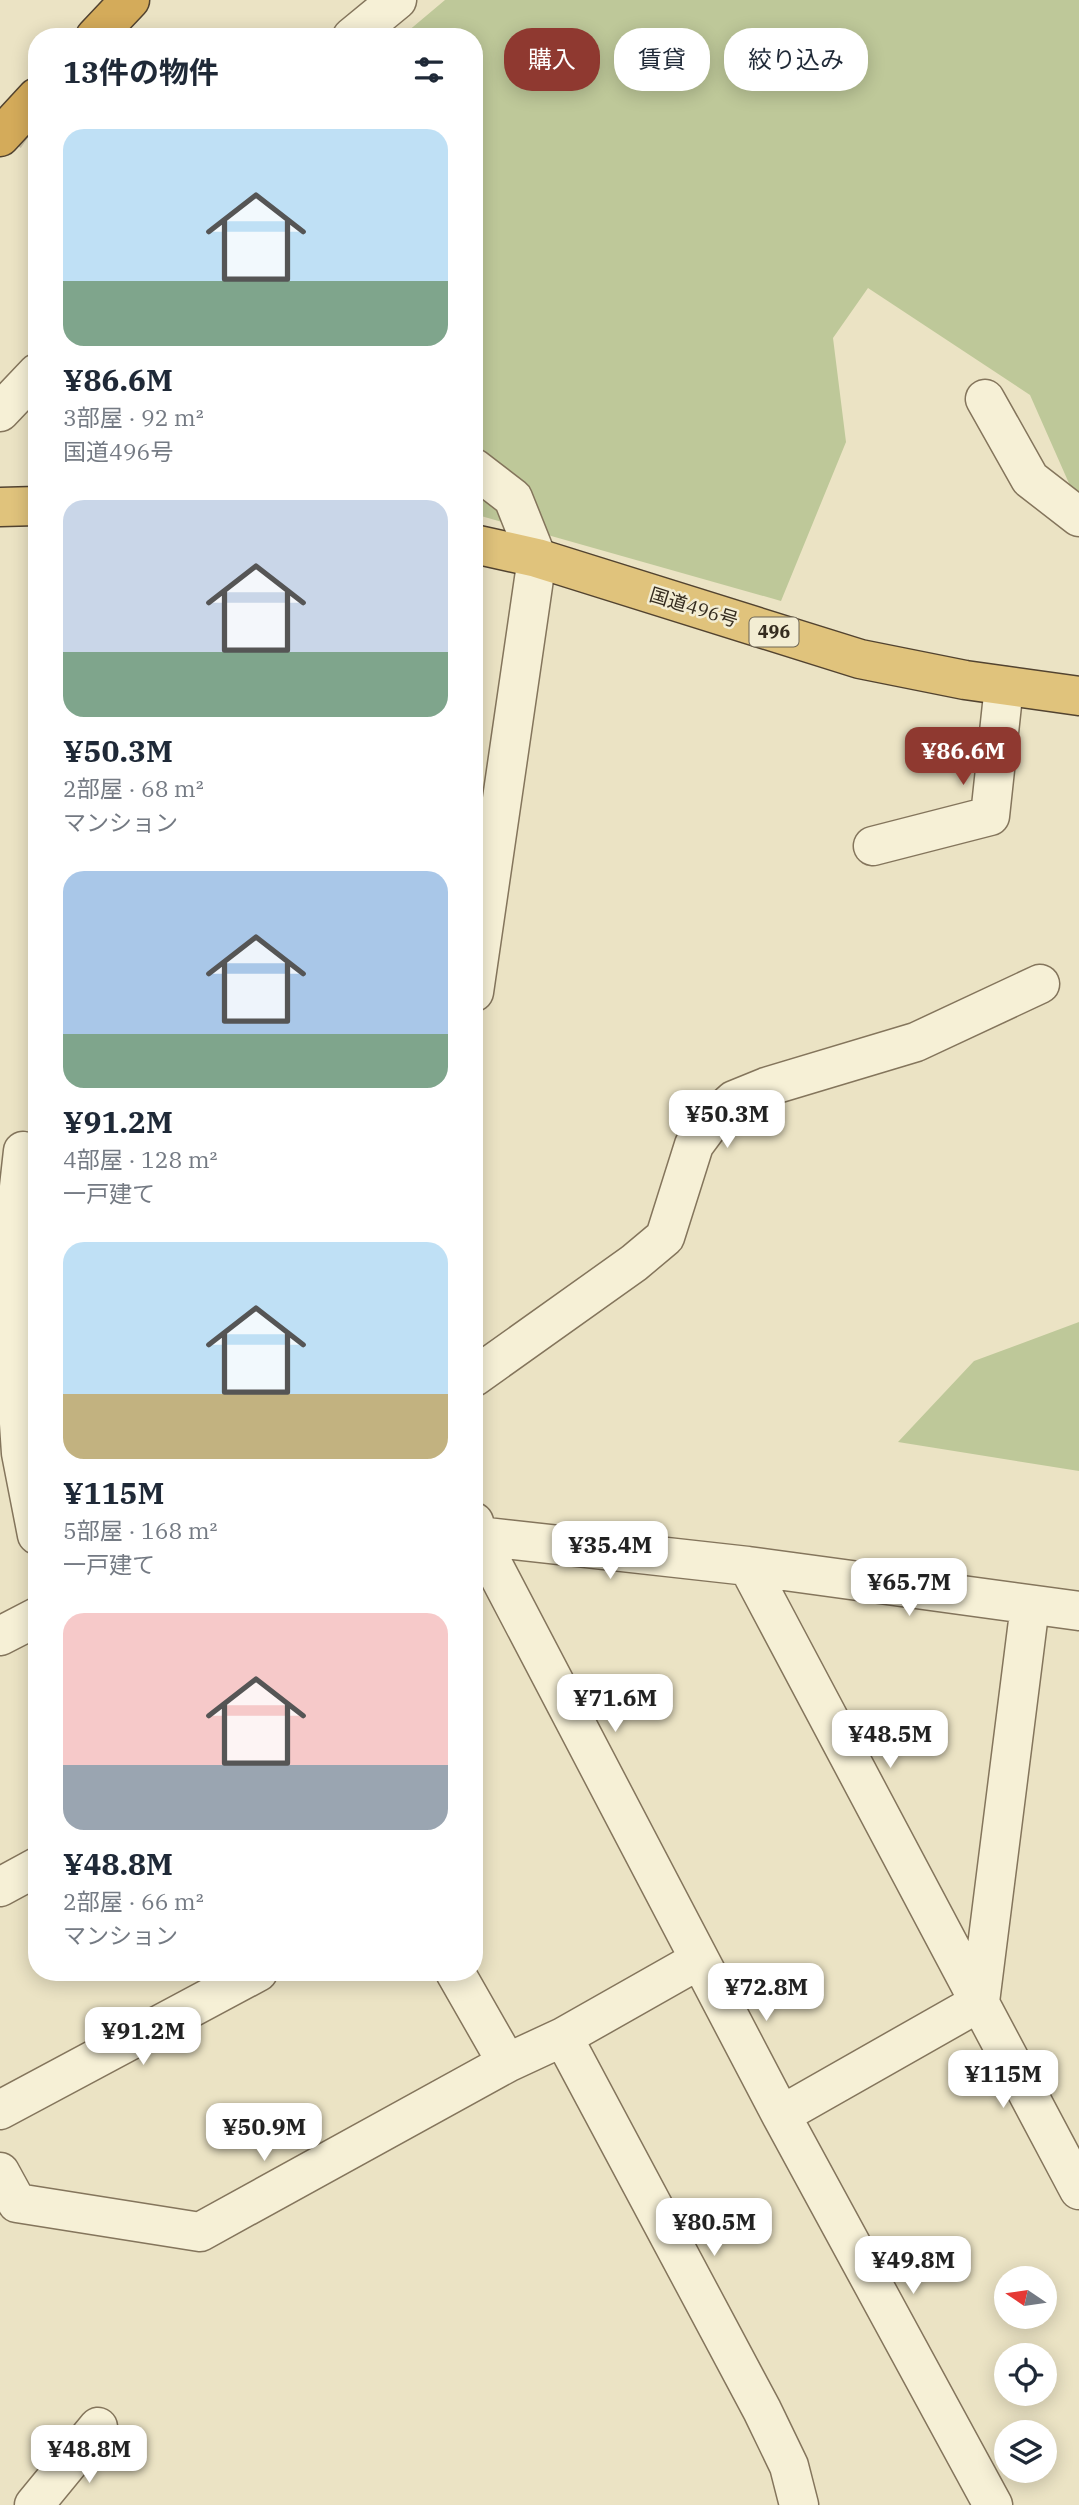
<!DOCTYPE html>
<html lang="ja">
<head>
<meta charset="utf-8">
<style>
  body { margin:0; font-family:"IBM Plex Serif","Noto Sans JP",serif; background:#f2f2f3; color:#1f2937; height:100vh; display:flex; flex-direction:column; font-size:26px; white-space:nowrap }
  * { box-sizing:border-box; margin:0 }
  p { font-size:23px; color:#747a83 }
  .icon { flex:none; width:38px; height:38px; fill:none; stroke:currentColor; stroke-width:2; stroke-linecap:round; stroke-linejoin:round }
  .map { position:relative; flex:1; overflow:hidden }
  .drawer { position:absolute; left:28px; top:28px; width:455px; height:1953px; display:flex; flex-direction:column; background:#fff; border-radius:28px; box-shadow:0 4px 18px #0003 }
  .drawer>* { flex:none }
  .top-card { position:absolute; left:504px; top:28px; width:469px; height:63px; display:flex; gap:14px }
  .needle { width:46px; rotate:283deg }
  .fabs { position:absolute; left:994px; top:2266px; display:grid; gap:14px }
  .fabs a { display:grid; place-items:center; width:63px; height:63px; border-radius:50%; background:#fff; box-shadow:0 4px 18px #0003; font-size:35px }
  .price { position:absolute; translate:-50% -60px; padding:0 16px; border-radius:14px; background:#fff; color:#222; font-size:23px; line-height:46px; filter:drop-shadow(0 2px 4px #0008) }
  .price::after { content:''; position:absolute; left:50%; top:42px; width:21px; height:16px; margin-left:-10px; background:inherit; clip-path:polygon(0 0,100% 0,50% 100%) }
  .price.active { background:#8f3930; color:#fff }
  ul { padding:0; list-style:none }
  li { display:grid; align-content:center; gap:14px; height:371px; padding:0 35px }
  li span { display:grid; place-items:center; height:217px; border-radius:21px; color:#555 }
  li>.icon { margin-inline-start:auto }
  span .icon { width:126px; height:126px; fill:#fffc; stroke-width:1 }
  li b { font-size:30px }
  h2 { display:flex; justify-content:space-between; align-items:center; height:84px; padding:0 35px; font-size:30px }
  .pill { padding:0 24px; border-radius:28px; background:#fff; box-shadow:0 4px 18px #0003; font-size:24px; line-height:63px }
  .pill.active { background:#8f3930; color:#fff }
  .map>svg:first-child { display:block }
  .green { fill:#bec899 }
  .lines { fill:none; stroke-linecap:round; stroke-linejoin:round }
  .minor-tunnel { stroke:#c7bea3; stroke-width:38; stroke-dasharray:38 19; stroke-linecap:butt }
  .minor-casing { stroke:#84755c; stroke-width:41 }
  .trunk-casing { stroke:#524330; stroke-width:41 }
  .motorway-casing { stroke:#524330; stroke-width:41 }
  .minor { stroke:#f6f0d6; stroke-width:38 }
  .trunk { stroke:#e0c37c; stroke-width:38 }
  .motorway { stroke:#d4ab5a; stroke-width:38 }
  .labels { text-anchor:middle; stroke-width:5; stroke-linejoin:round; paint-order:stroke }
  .shield { fill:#f3edd3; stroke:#6e6655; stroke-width:2 }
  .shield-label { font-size:18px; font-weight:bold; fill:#352c1f }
  .street-label { font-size:19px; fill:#352c1f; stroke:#f3edd3 }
</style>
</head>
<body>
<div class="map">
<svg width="1079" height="2505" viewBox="0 0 1079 2505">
  <rect width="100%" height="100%" fill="#ebe3c4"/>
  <path class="green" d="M445 0H1079V506L1030 395 868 288 833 338 846 442 781 601 474 514V37H401Z
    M1079 1322V1471L898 1442 974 1361Z"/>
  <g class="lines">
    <path class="minor-tunnel" d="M0 111 37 136"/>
    <defs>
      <path id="minor" d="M352 37 397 0
        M985 399 1030 479 1079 517
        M0 412 37 373
        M474 468 513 498 537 558 474 992
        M873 846 990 816 1004 686
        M23 1151 13 1241 14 1349 21 1453 37 1535
        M474 1377 634 1263 665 1237 694 1145 714 1118 734 1100 766 1087 916 1042 1040 984
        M474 1522 478 1536 781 2115 993 2505
        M478 1536 748 1566 1079 1611
        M748 1566 1079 2190
        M0 1636 37 1617
        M0 1887 37 1867
        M455 1972 507 2063
        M980 2002 1030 1605
        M563 2037 762 2410 789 2466 799 2505
        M0 2110 258 1972
        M781 2115 980 2002
        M0 2172 17 2203 200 2232 507 2063 563 2037 699 1960
        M34 2505 98 2427"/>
      <path id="trunk" d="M0 507 37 506
        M474 544 537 558 860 659 965 680 1079 696"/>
      <path id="motorway" d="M95 37 130 0
        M0 137 37 97"/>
    </defs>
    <use href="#minor" class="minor-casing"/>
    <use href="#trunk" class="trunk-casing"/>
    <use href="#motorway" class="motorway-casing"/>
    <use href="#minor" class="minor"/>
    <use href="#trunk" class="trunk"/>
    <use href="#motorway" class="motorway"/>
  </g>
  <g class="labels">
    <rect class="shield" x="749.5" y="617.5" width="49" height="29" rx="5"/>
    <g class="shield-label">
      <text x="774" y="638">496</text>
    </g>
    <g class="street-label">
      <text transform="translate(694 607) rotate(17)" y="7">国道496号</text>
    </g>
  </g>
</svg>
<div class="fabs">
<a><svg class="needle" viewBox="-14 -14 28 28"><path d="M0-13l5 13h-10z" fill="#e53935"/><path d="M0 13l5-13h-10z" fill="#747a83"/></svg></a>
<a><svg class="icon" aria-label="locate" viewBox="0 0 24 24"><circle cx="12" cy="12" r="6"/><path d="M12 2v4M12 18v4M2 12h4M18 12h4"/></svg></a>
<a><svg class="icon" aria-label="layers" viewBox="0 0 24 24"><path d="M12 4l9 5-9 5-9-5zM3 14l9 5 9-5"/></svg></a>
</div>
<b class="price active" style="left:963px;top:787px">¥86.6M</b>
<b class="price" style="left:727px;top:1150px">¥50.3M</b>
<b class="price" style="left:610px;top:1581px">¥35.4M</b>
<b class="price" style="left:909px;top:1618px">¥65.7M</b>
<b class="price" style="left:615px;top:1734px">¥71.6M</b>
<b class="price" style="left:890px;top:1770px">¥48.5M</b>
<b class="price" style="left:766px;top:2023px">¥72.8M</b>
<b class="price" style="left:143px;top:2067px">¥91.2M</b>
<b class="price" style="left:1003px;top:2110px">¥115M</b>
<b class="price" style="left:264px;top:2163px">¥50.9M</b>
<b class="price" style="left:714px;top:2258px">¥80.5M</b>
<b class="price" style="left:913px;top:2296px">¥49.8M</b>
<b class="price" style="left:89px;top:2485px">¥48.8M</b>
<div class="top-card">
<a class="pill active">購入</a>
<a class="pill">賃貸</a>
<a class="pill">絞り込み</a>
</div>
<section class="drawer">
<h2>13件の物件<svg class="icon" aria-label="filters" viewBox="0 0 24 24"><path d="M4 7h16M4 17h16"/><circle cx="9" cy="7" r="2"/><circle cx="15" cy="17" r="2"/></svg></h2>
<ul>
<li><span style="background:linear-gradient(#bfe0f5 70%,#7fa58c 0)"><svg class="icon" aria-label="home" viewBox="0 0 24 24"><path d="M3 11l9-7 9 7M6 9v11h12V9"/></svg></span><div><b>¥86.6M</b><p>3部屋 · 92 m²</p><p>国道496号</p></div></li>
<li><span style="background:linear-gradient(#c9d6e8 70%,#7fa58c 0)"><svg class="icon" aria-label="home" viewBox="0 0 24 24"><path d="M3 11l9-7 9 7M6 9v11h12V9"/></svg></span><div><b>¥50.3M</b><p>2部屋 · 68 m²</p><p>マンション</p></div></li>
<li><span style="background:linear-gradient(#a9c7e8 75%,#7fa58c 0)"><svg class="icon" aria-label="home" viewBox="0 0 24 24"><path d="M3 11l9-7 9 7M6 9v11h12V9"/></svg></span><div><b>¥91.2M</b><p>4部屋 · 128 m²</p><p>一戸建て</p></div></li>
<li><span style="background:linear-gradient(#bfe0f5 70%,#c2b280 0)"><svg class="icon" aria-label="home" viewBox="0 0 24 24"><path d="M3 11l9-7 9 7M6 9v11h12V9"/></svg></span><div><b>¥115M</b><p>5部屋 · 168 m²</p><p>一戸建て</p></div></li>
<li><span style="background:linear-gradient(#f6c9c9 70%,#9aa5b1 0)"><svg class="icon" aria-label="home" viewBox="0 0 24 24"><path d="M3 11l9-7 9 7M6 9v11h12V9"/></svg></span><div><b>¥48.8M</b><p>2部屋 · 66 m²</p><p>マンション</p></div></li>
</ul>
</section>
</div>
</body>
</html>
